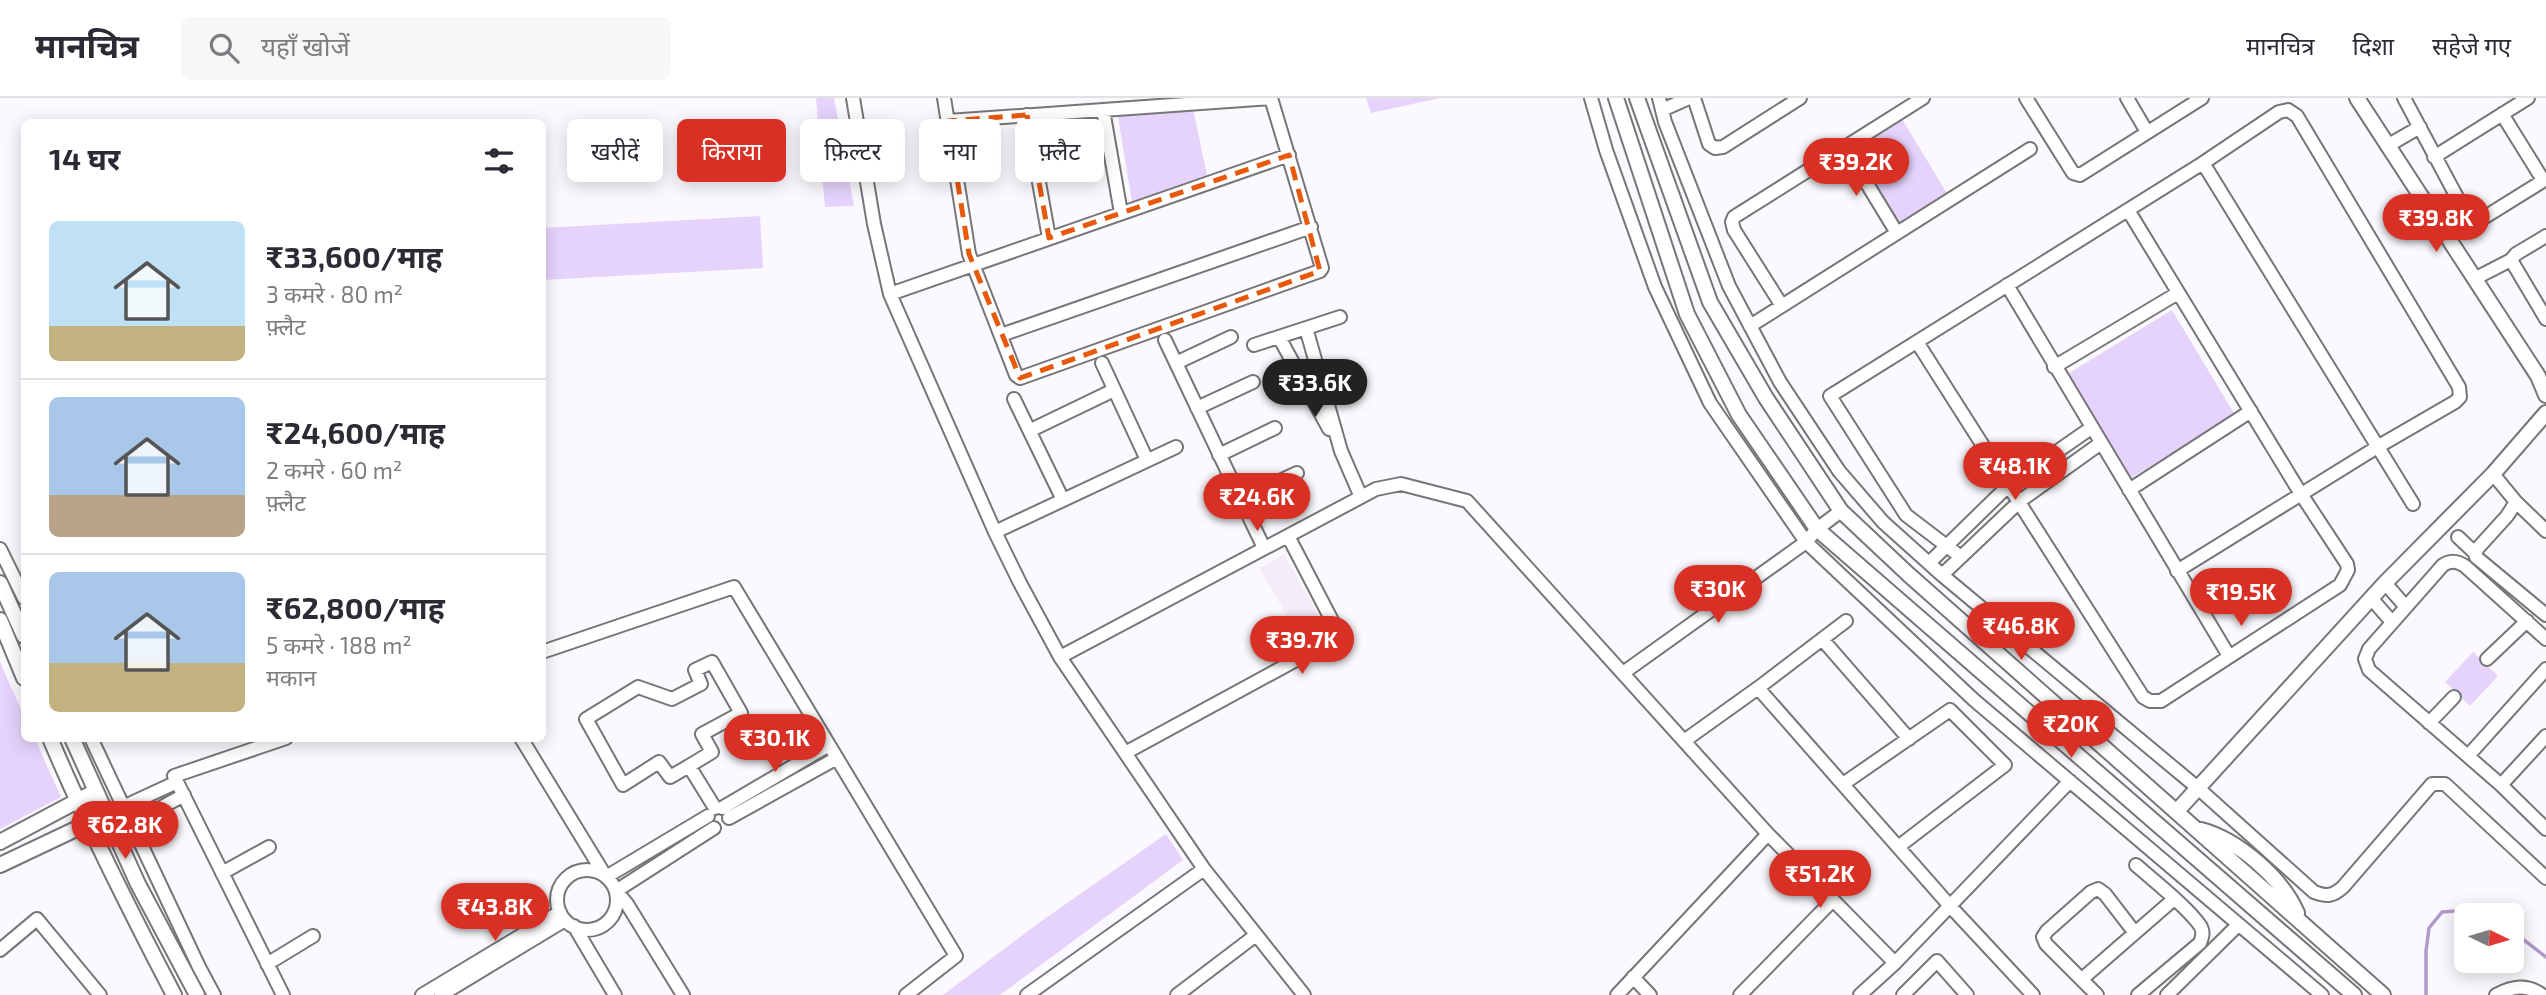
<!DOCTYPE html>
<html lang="hi">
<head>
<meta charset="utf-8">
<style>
  body { margin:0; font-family:"Exo 2","Noto Sans Devanagari",sans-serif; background:#f7f7f7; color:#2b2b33; height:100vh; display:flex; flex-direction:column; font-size:26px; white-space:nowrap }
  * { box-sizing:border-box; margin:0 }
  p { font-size:23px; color:#7c7c81 }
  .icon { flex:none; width:38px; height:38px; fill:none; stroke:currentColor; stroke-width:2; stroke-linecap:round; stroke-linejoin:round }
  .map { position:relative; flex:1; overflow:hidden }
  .details { position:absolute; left:21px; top:21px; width:525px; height:623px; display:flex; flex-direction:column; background:#fff; border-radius:10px; box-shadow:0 4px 18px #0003 }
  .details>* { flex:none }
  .banner { position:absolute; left:567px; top:21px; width:665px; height:63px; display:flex; gap:14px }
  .needle { width:46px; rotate:95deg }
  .controls { position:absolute; left:2454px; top:805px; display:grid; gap:14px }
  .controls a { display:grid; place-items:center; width:70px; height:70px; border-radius:10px; background:#fff; box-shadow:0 4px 18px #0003; font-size:35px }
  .price { position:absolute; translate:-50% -60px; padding:0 16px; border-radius:24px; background:#d93025; color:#fff; font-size:23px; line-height:46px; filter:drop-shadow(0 2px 4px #0008) }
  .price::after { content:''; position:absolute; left:50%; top:42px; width:21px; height:16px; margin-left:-10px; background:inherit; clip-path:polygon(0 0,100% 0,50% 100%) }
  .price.current { background:#222; color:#fff }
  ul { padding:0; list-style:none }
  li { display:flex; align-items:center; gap:21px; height:175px; padding:0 28px }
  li+li { border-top:2px solid #e1e1e2 }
  li span { display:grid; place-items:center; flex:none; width:196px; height:140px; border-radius:10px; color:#555 }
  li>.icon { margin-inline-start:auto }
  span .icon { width:84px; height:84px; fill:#fffc; stroke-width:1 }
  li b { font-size:30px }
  h2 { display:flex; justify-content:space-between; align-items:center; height:84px; padding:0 28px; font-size:30px }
  .pill { padding:0 24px; border-radius:10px; background:#fff; box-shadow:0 4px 18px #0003; font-size:24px; line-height:63px }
  .pill.current { background:#d93025; color:#fff }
  header { display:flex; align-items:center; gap:42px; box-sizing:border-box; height:98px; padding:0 35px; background:#fff; border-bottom:2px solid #e1e1e2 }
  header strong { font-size:33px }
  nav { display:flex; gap:38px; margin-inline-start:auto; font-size:24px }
  .search { width:490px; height:63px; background:#f7f7f7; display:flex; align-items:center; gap:18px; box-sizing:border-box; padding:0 24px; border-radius:10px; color:#7c7c81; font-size:26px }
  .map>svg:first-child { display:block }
  .built { fill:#f2edf8 }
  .green { fill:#e6d3fc }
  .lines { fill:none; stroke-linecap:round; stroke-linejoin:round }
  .stream { stroke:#b09aca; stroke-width:3.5 }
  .minor-casing { stroke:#777578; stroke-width:16 }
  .tertiary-casing { stroke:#777578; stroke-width:18 }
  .minor { stroke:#fff; stroke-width:12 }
  .tertiary { stroke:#fff; stroke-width:14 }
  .marked { fill:none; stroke:#e8590c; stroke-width:5; stroke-dasharray:14 9; stroke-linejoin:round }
</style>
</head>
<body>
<header>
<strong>मानचित्र</strong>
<div class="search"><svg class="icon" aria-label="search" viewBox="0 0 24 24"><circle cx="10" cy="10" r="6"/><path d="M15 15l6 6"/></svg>यहाँ खोजें</div>
<nav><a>मानचित्र</a><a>दिशा</a><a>सहेजे गए</a></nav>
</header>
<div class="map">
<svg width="2546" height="897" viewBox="0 0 2546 897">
  <rect width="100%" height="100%" fill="#fbf9fd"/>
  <path class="built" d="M1284 456 1331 539 1307 552 1259 470Z"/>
  <path class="green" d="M816 0H834L854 108 825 109Z
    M1366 0H1440L1371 15Z
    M1193 11 1207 77 1132 104 1118 19Z
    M1902 21 1948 97 1898 126 1854 50Z
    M760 118 763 170 543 182V130Z
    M2172 212 2235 317 2124 384 2061 280Z
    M2473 554 2498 578 2470 608 2445 584Z
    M0 564 24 618V640L35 641 61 699 0 731Z
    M1166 736 1183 762 1000 897H943L1040 824Z"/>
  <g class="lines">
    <path class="stream" d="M2511 832 2546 859
      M2426 897V853L2429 830 2442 814 2471 812 2481 817"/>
    <defs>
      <path id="minor" d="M853 0 874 126 890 196 995 434 1020 485 1060 559 1204 771 1304 897
        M944 0 969 156 1016 277 1020 280 1320 173 1322 170 1271 0 948 23
        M1591 0 1606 52 1655 189 1710 305 1806 444 1974 602 2322 897
        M1659 0 1665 24 1729 188 1780 284 1839 373 1883 424 1942 477 2199 691 2314 794C2327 799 2333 798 2343 789L2432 686H2445L2546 780
        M1694 0 1709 46 1715 50 1723 49 1800 0
        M2026 0 2073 75 2080 77 2202 0
        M2127 0 2147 34
        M2404 0 2467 118 2474 122 2485 119 2546 81
        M1103 12 1121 115
        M1662 12 1689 0
        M2502 16 2543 82
        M1027 17 1049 140
        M1844 48 1897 135
        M2387 48 2420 29
        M2434 59 2528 0
        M2203 65 2413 406
        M2546 138 2516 156 2511 162 2546 221
        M2474 181 2511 162
        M2007 187 2229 558
        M890 196 1289 57
        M1782 208 1734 132 1732 124 1734 119 1923 0
        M1750 228 2030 51
        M1306 230 1341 353 1361 399
        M1001 237 1311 129
        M1279 239 1329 331
        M1165 242 1264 450
        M1917 244 2143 599 2150 603H2161L2340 487 2348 472 2347 466 2301 396 2128 112
        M1254 247 1340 219
        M1102 265 1147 362
        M1176 265 1231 239
        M2054 269 2178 195
        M1014 301 1063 402
        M1197 310 1253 284
        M1031 332 1114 292
        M1219 357 1275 330
        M2493 376 2516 404 2507 418 2478 450 2475 455 2476 459 2546 517
        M2129 392 2251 313
        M1241 401 1297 375
        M2516 404 2546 433
        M995 434 1176 349
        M2458 439 2475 455
        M0 451 24 500
        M1961 459 1906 417 1830 298 2203 65 2279 14 2288 12 2297 18 2459 289 2460 299 2455 304 2379 348 2177 473
        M1929 465 2009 387 2091 330
        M1942 477 2020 403 2101 345
        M2385 485 2406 509
        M2371 500 2392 524
        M1822 541 1909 641
        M2546 541 2465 468C2457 463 2451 462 2443 467L2369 551 2365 561 2369 572 2501 687 2546 731
        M542 554 734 489 956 858 906 897
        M1060 559 1376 391 1401 386 1467 403 1768 736 1895 865
        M2487 561 2527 523
        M1623 575 1806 444 1817 431 1841 413
        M1758 590 1950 808 2033 897
        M2429 625 2454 599
        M91 640 199 869 214 897
        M521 640 606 779 708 718
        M1684 643 1758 590 1846 523
        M1125 655 1340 538 1288 438
        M2468 658 2546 571
        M689 668 670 679 659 664 623 687 586 621 638 589 672 601 701 586 695 572 712 564 741 615 702 636 712 654 689 668 715 710
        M1843 686 1950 612 2005 667 1898 749
        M2501 687 2546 638
        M123 709 177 684
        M722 710 829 647
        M729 720 837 660
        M131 726 184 697
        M2136 767C2153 782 2190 811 2201 829 2204 835 2202 840 2200 845L2138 897
        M557 802a30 30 0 1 1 60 0a30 30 0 1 1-60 0Z
        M222 775 269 749
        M574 828 615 897
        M0 852 37 821 100 897
        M267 866 313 838
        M1633 879 1650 897
        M2082 881 2174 801
        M283 897 174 678 286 640
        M422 897 560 814
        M441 897 565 822
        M683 897 627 806 616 793 714 730
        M1027 897 1204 771
        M1177 897 1256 837
        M1617 897 1768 736
        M1740 897 1833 802
        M1860 897 1895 865 2070 683
        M1903 897 1937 863 1967 897
        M2097 897 2046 846 2043 839 2047 833 2091 794 2098 791 2105 796 2135 835
        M2167 897 2238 827
        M2496 897C2513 888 2527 886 2542 897"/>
      <path id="tertiary" d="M1616 0 1687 216 1739 317 1817 431 2354 897
        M1637 0 1710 204 1766 300 1841 413 1908 476 2383 897
        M2357 0 2538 278 2546 297
        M0 485 24 538
        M0 522 24 580
        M50 640C87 728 130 813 174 897
        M72 640 138 786 197 897
        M2177 713 2385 485 2493 376 2546 315
        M2201 732C2238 742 2282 780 2297 815
        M0 744 96 693
        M0 767 95 722"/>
    </defs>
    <use href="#minor" class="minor-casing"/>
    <use href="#tertiary" class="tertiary-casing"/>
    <use href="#minor" class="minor"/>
    <use href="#tertiary" class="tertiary"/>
  </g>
  <path class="marked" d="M1027 17 1049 140 1289 57 1320 173 1020 280 969 156 948 23Z"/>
</svg>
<div class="controls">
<a><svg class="needle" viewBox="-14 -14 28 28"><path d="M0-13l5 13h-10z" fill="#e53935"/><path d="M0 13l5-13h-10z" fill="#7c7c81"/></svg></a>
</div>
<b class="price" style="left:1856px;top:100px">₹39.2K</b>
<b class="price" style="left:2436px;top:156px">₹39.8K</b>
<b class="price current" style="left:1315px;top:321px">₹33.6K</b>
<b class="price" style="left:2015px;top:404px">₹48.1K</b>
<b class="price" style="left:1257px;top:435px">₹24.6K</b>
<b class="price" style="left:1718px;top:527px">₹30K</b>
<b class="price" style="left:2241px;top:530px">₹19.5K</b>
<b class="price" style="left:2021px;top:564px">₹46.8K</b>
<b class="price" style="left:1302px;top:578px">₹39.7K</b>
<b class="price" style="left:2071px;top:662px">₹20K</b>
<b class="price" style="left:775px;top:676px">₹30.1K</b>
<b class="price" style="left:125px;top:763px">₹62.8K</b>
<b class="price" style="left:1820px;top:812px">₹51.2K</b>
<b class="price" style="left:495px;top:845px">₹43.8K</b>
<div class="banner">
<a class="pill">खरीदें</a>
<a class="pill current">किराया</a>
<a class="pill">फ़िल्टर</a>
<a class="pill">नया</a>
<a class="pill">फ़्लैट</a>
</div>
<section class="details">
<h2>14 घर<svg class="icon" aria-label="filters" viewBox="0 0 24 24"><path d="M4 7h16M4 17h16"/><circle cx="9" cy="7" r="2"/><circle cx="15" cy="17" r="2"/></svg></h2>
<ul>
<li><span style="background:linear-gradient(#bfe0f5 75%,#c2b280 0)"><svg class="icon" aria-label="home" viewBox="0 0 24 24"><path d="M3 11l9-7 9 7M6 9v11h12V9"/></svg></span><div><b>₹33,600/माह</b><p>3 कमरे · 80 m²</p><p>फ़्लैट</p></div></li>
<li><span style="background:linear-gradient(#a9c7e8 70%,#b9a48a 0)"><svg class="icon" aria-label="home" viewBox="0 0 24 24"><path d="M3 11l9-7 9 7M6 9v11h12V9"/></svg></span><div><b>₹24,600/माह</b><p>2 कमरे · 60 m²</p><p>फ़्लैट</p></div></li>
<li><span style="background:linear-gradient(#a9c7e8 65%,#c2b280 0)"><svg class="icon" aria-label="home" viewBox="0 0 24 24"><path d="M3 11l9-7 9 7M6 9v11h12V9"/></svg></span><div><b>₹62,800/माह</b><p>5 कमरे · 188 m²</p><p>मकान</p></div></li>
</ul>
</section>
</div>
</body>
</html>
